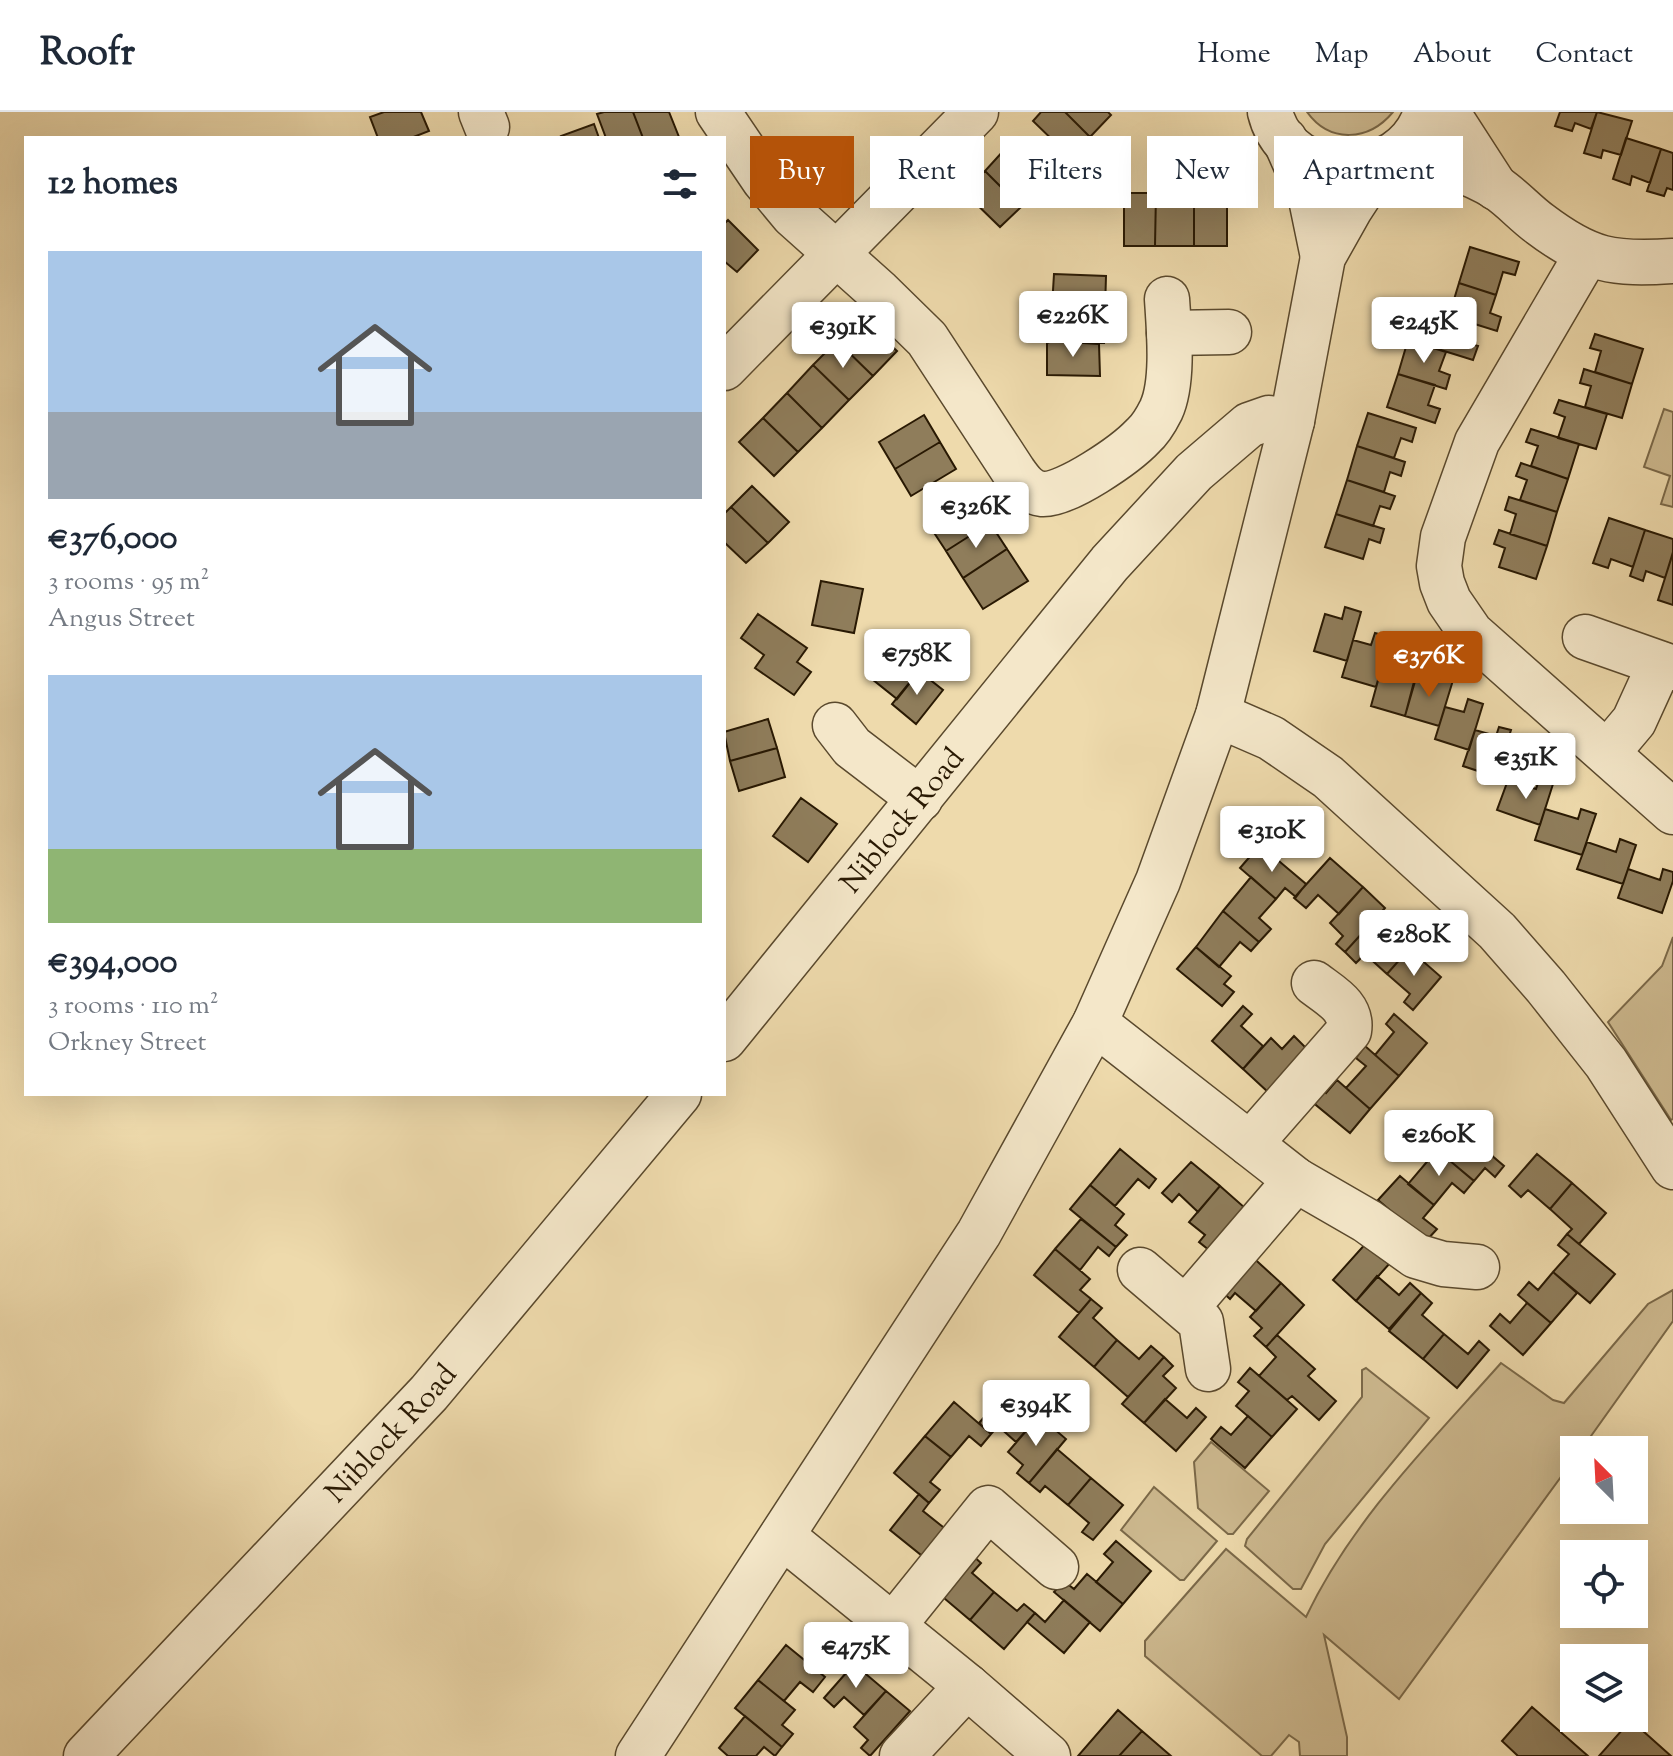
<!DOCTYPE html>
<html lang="en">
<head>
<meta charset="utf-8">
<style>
  body { margin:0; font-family:"Sorts Mill Goudy",serif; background:#f2f2f3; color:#1f2937; height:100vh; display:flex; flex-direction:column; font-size:30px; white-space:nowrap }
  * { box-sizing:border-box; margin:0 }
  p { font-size:26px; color:#747a83 }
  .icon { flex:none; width:44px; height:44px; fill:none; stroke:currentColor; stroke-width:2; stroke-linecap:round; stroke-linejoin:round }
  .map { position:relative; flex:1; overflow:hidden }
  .side { position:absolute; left:24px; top:24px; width:702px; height:960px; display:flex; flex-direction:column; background:#fff; border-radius:0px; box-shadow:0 8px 32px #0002 }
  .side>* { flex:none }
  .banner { position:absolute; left:750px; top:24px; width:760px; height:72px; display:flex; gap:16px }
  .needle { width:52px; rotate:336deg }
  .buttons { position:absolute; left:1560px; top:1324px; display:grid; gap:16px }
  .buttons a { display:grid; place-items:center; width:88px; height:88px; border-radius:0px; background:#fff; box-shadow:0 8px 32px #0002; font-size:40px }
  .price { position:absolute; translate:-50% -68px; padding:0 18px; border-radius:8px; background:#fff; color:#222; font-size:26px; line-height:52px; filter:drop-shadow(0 2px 4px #0008) }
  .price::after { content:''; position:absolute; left:50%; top:48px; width:24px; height:18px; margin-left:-12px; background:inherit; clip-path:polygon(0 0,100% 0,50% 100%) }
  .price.current { background:#b45309; color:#fff }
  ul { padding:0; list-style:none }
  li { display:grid; align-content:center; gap:16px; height:424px; padding:0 24px }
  li span { display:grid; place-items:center; height:248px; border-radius:0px; color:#555 }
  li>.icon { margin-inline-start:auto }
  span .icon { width:144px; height:144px; fill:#fffc; stroke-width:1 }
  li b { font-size:34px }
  h2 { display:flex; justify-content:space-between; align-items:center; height:96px; padding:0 24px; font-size:34px }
  .chip { padding:0 28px; border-radius:0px; background:#fff; box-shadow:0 8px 32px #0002; font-size:28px; line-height:72px }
  .chip.current { background:#b45309; color:#fff }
  header { display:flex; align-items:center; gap:48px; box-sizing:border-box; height:112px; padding:0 40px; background:#fff; border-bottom:2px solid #e0e1e3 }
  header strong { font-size:38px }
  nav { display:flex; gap:44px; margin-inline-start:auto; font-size:28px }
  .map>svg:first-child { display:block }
  .green { fill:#cdb98f; stroke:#7b6949; stroke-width:2 }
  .building { fill:#8f7d5b; stroke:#291903; stroke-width:2 }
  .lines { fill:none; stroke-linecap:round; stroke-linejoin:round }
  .minor-casing { stroke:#5a492d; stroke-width:47 }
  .minor { stroke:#f4e7c9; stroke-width:44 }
  .labels { text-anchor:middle; stroke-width:7; stroke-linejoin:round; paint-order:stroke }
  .street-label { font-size:30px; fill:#291903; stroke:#f4e7c9 }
</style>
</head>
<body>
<header>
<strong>Roofr</strong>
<nav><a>Home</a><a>Map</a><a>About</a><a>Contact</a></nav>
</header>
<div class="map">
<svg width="1673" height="1644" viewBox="0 0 1673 1644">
  <rect width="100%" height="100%" fill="#eedaac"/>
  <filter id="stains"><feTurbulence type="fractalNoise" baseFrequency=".0025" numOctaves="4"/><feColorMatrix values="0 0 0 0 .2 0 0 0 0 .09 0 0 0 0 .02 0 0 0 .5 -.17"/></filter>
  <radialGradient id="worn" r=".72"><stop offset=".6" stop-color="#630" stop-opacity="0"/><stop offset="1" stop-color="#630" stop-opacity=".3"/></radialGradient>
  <path class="green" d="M1307 0H1393C1369 29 1330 32 1307 0Z
    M1664 297 1673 300V395L1661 392 1670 364 1644 355Z
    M1673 825V1007L1671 1008 1608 910 1662 854Z
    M1673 1178V1209L1581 1338H1574V1347L1399 1587 1324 1523 1347 1625V1644H1300L1299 1630 1289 1623 1271 1644H1262L1145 1544V1529L1226 1437 1306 1505C1352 1408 1430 1331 1501 1251L1553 1288 1564 1291 1648 1192Z
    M1366 1256 1429 1306 1325 1432 1301 1477H1293L1245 1434 1247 1427 1362 1285V1258Z
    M1211 1330 1269 1379 1233 1422H1228L1198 1396 1194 1350Z
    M1154 1375 1217 1429 1184 1468H1180L1121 1418Z"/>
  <path class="building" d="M384 0H421L429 19 411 26H378L370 5Z
    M604 0H633L643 26H606L597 2Z
    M633 0H669L679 25 643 26Z
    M1041 0H1065L1090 25 1069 44 1033 9Z
    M1065 0H1108L1111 3 1090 25Z
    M1560 0H1597L1591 17 1575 11 1572 19 1555 14Z
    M1597 0 1632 9 1621 43 1603 38 1601 46 1584 41Z
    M594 12 599 26H562L561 24Z
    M1626 26 1661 37 1650 71 1632 64 1630 73 1613 67Z
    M1005 37 1043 73 1021 95 985 59Z
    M1661 37 1673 41V78L1667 76 1664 84 1647 79Z
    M985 59 1021 95 1000 115 964 80Z
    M1124 81H1156L1155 134H1124Z
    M1156 81 1194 82V134H1155Z
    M1194 82H1227V134H1194Z
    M728 108 758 138 737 160 724 149V112Z
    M1470 135 1519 150 1515 163 1503 160 1496 183 1459 171Z
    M1054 162 1106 164 1105 198 1052 195Z
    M1459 171 1496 183 1490 201 1501 205 1497 219 1449 204Z
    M1052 195 1105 198 1104 231 1052 229Z
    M1435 200 1473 212 1466 231 1478 234 1473 248 1425 233Z
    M861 205 897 239 873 264 837 229Z
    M1595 222 1643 237 1632 272 1595 260 1601 239 1590 236Z
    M1408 228 1446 240 1439 259 1450 263 1446 277 1398 262Z
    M837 229 873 264 849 288 813 253Z
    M1052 229 1099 232 1100 264 1047 263V231Z
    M813 253 849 288 822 316 787 281Z
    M1584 257 1632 272 1622 306 1585 295 1591 274 1580 271Z
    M1398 262 1435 273 1428 293 1440 297 1435 311 1387 295Z
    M787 281 822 316 798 340 763 306Z
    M1559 288 1607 302 1596 337 1558 326 1565 305 1554 301Z
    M1368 301 1416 316 1412 330 1401 326 1394 346 1357 334Z
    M924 303 940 330 895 357 879 330Z
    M763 306 798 340 774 364 739 330Z
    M1531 317 1579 332 1568 367 1531 354 1538 334 1526 330Z
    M940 330 956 357 911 384 895 357Z
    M1357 334 1405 350 1401 364 1390 360 1384 380 1347 368Z
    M1521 351 1568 367 1557 400 1520 388 1527 368 1516 364Z
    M1347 368 1395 384 1390 397 1380 394 1373 414 1336 402Z
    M752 374 789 410 768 431 731 395Z
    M973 384 990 411 946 439 929 413Z
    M1509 385 1557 400 1547 434 1510 422 1516 402 1505 398Z
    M731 395 768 431 746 451 724 430V402Z
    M1336 402 1384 417 1380 431 1369 427 1363 447 1325 435Z
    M1609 406 1645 418 1633 455 1611 447 1608 456 1593 451Z
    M990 411 1007 437 963 466 946 439Z
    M1499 418 1547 434 1536 467 1499 455 1505 436 1494 432Z
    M1645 418 1673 427V440L1665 466 1646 459 1643 469 1630 464Z
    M1007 437 1028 469 983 497 963 466Z
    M1672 444H1673V493L1658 488Z
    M821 469 863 477 854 521 812 513Z
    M1345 495 1361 500 1347 549 1314 539 1325 502 1342 507Z
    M758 502 807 536 797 550 811 560 794 583 755 556 764 543 741 526Z
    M1375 521 1390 525 1376 575 1342 565 1353 528 1371 533Z
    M901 532 925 552 897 587 872 567Z
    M1404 548 1420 552 1405 604 1371 594 1382 554 1401 559Z
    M919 559 943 578 916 612 892 592Z
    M1439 560 1454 565 1439 614 1405 604 1415 566 1436 572Z
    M1468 587 1483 592 1469 638 1435 627 1445 595 1464 600Z
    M768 607 777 636 730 649 724 620Z
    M1499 615 1511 618 1496 665 1463 654 1475 618 1496 624Z
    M777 636 785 665 739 679 730 649Z
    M1508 668 1536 677 1539 668 1553 672 1540 713 1497 698Z
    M801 686 837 712 808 750 773 724Z
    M1545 697 1578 707 1581 697 1596 702 1582 743 1535 728Z
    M1620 727 1636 733 1623 772 1577 757 1587 730 1616 740Z
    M1260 733 1306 772 1296 785 1285 776 1276 787 1240 756Z
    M1330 746 1363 775 1339 802 1318 783 1306 796 1294 786Z
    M1628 757 1660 768 1663 757 1673 760V769L1662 801 1618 786Z
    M1251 765 1276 787 1259 806 1271 817 1259 830 1223 799Z
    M1363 775 1385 796 1345 840 1336 832 1343 824 1330 811Z
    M1223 799 1259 830 1251 839 1240 830 1219 855 1196 835Z
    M1375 807 1409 837 1387 862 1365 842 1356 851 1345 840Z
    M1196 835 1231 864 1224 872 1234 880 1222 894 1177 857Z
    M1409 837 1441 865 1413 898 1404 890 1410 882 1387 862Z
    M1243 894 1252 902 1241 914 1263 934 1243 957 1212 929Z
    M1394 902 1427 931 1399 964 1375 943 1394 920 1386 912Z
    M1294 924 1307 937 1268 980 1243 957 1271 926 1282 937Z
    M1365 934 1399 964 1370 997 1346 976 1366 954 1356 946Z
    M1337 968 1370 997 1350 1021 1305 984 1315 972 1326 981Z
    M1458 1015 1504 1054 1495 1065 1485 1056 1474 1069 1437 1038Z
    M1120 1037 1156 1067 1149 1076 1138 1067 1115 1094 1090 1073Z
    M1437 1038 1474 1069 1464 1081 1452 1071 1434 1093 1408 1072Z
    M1537 1042 1572 1071 1550 1097 1528 1078 1521 1085 1509 1074Z
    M1191 1050 1220 1074 1198 1100 1179 1082 1172 1090 1162 1081Z
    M1400 1064 1434 1093 1423 1106 1437 1117 1426 1129 1378 1088Z
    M1572 1071 1606 1101 1579 1132 1567 1122 1572 1117 1550 1097Z
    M1090 1073 1124 1102 1115 1113 1127 1123 1116 1135 1070 1097Z
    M1220 1074 1245 1096 1209 1138 1199 1130 1205 1123 1189 1110Z
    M1081 1107 1116 1135 1109 1144 1098 1135 1080 1158 1055 1137Z
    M1376 1120 1390 1151 1356 1189 1333 1168Z
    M1567 1122 1615 1162 1590 1191 1553 1160 1569 1142 1558 1133Z
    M1055 1137 1090 1167 1080 1178 1091 1187 1079 1201 1034 1163Z
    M1248 1141 1281 1171 1256 1199 1235 1181 1230 1187 1217 1175Z
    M1553 1160 1577 1181 1551 1211 1518 1183 1529 1170 1538 1178Z
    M1377 1164 1399 1183 1410 1171 1421 1181 1389 1217 1356 1189Z
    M1281 1171 1304 1193 1266 1235 1254 1224 1262 1216 1250 1205Z
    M1421 1181 1432 1191 1422 1203 1444 1222 1423 1247 1389 1219Z
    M1091 1187 1102 1196 1093 1206 1117 1228 1094 1255 1059 1225Z
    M1527 1191 1551 1211 1523 1243 1490 1214 1500 1202 1510 1211Z
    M1444 1222 1468 1242 1479 1229 1489 1238 1457 1276 1423 1247Z
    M1277 1223 1315 1257 1308 1264 1336 1289 1319 1308 1292 1284 1287 1288 1259 1264 1276 1245 1266 1235Z
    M1117 1228 1139 1247 1151 1234 1164 1245 1128 1285 1094 1255Z
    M1164 1245 1173 1254 1163 1264 1176 1276 1144 1311 1122 1292Z
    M1250 1256 1297 1297 1272 1325 1236 1294 1249 1279 1238 1270Z
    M1008 1278 1039 1304 1016 1330 998 1314 991 1322 979 1311Z
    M1165 1287 1187 1306 1196 1296 1206 1305 1176 1339 1144 1311Z
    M954 1290 991 1322 981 1334 969 1324 951 1345 925 1324Z
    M1039 1304 1066 1327 1029 1371 1017 1361 1023 1353 1008 1340Z
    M1248 1304 1272 1325 1245 1356 1211 1327 1221 1315 1231 1323Z
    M925 1324 951 1345 930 1370 940 1378 929 1391 894 1361Z
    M1057 1337 1091 1366 1068 1393 1045 1374 1040 1380 1029 1371Z
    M1091 1366 1123 1393 1093 1428 1082 1420 1089 1411 1068 1393Z
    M919 1382 929 1391 923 1399 948 1419 926 1447 890 1418Z
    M1116 1429 1151 1459 1123 1492 1096 1470 1113 1450 1104 1442Z
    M971 1442 981 1451 972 1461 994 1480 970 1508 938 1481Z
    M1087 1462 1123 1492 1100 1519 1054 1480 1064 1469 1074 1477Z
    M994 1480 1017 1499 1024 1492 1035 1501 1004 1537 970 1508Z
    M1064 1488 1090 1510 1064 1541 1027 1510 1035 1501 1045 1510Z
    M786 1533 825 1565 813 1580 800 1570 784 1589 758 1568Z
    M854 1552 886 1579 864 1603 844 1585 834 1595 824 1586Z
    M758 1568 795 1598 782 1613 793 1622 782 1635 735 1596Z
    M886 1579 910 1599 870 1644 861 1636 868 1628 854 1615Z
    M1532 1595 1588 1644H1518L1502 1629Z
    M1118 1598 1142 1619 1119 1644H1078Z
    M745 1604 782 1635 775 1644 764 1635 756 1644H728L719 1636Z
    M1631 1608 1634 1611 1671 1644H1599Z
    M1142 1619 1171 1644H1119Z"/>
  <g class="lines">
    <defs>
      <g id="minor">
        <path d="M481 0 487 15"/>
        <path d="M718 0 764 68 793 103 879 180 927 227 1014 360C1021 370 1028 380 1042 382 1066 384 1126 342 1143 324 1151 317 1156 308 1161 298 1174 270 1169 218 1167 187"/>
        <path d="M1270 0C1289 76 1404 73 1426 0"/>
        <path d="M1447 0 1496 76"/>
        <path d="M1285 28 1311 87 1323 145"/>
        <path d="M1397 42C1432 48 1467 57 1497 76 1512 86 1525 101 1540 112 1589 149 1613 153 1673 149"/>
        <path d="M1587 142 1477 330 1443 425 1439 454 1442 471 1449 489 1471 521 1673 700"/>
        <path d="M1169 221 1229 220"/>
        <path d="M724 256 976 0"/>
        <path d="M1585 525 1673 556"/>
        <path d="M1218 603 1271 626 1328 665 1497 819 1546 875 1606 951 1673 1055"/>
        <path d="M835 613 852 635 920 687"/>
        <path d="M1608 640 1634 609 1660 552"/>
        <path d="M1095 911 1296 1068 1367 1109 1416 1144 1443 1152 1477 1155"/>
        <path id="s1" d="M724 927 1110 451 1194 360 1249 313 1269 306 1292 309"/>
        <path d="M1250 1032 1349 919C1353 895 1331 884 1314 871"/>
        <path d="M1140 1158 1201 1210 1208 1257"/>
        <path d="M1186 1196 1296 1068"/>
        <path d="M782 1424 967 1574 1048 1644"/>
        <path d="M893 1514 988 1396 1056 1455"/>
        <path id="s2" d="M86 1644 429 1281 679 982"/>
        <path d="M638 1644 979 1121 1095 911 1158 769 1218 603 1292 309 1323 145 1350 97 1380 51"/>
        <path d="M902 1644 967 1574"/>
      </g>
    </defs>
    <use href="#minor" class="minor-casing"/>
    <use href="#minor" class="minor"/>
  </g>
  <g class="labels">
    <g class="street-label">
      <text dy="10" stroke="none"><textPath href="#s1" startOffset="282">Niblock Road</textPath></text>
      <text dy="10" stroke="none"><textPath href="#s2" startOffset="444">Niblock Road</textPath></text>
    </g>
  </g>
  <rect width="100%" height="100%" filter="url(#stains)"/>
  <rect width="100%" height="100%" fill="url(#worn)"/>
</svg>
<div class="buttons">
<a><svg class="needle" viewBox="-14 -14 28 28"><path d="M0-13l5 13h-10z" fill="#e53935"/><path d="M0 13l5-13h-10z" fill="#747a83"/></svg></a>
<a><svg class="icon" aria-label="locate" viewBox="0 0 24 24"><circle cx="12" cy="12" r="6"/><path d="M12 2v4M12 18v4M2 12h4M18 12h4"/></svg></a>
<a><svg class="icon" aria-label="layers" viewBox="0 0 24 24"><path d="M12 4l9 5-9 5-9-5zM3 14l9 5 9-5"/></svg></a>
</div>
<b class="price" style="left:1073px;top:247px">€226K</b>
<b class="price" style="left:1424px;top:253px">€245K</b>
<b class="price" style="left:843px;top:258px">€391K</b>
<b class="price" style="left:976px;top:438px">€326K</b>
<b class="price" style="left:917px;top:585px">€758K</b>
<b class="price current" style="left:1429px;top:587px">€376K</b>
<b class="price" style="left:1526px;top:689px">€351K</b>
<b class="price" style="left:1272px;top:762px">€310K</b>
<b class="price" style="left:1414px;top:866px">€280K</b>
<b class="price" style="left:1439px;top:1066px">€260K</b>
<b class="price" style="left:1036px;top:1336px">€394K</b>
<b class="price" style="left:856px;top:1578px">€475K</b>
<div class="banner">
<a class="chip current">Buy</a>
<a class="chip">Rent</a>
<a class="chip">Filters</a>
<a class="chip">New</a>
<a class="chip">Apartment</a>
</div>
<section class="side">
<h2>12 homes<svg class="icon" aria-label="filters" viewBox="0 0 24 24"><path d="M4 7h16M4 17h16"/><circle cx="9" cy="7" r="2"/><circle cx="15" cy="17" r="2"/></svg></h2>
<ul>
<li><span style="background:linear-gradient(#a9c7e8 65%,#9aa5b1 0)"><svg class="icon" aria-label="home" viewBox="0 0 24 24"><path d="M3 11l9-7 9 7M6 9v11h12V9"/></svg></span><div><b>€376,000</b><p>3 rooms · 95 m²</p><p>Angus Street</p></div></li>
<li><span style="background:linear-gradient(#a9c7e8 70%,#8fb573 0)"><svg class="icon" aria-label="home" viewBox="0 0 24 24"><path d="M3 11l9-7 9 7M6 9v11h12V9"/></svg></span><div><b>€394,000</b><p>3 rooms · 110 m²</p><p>Orkney Street</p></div></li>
</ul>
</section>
</div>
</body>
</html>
